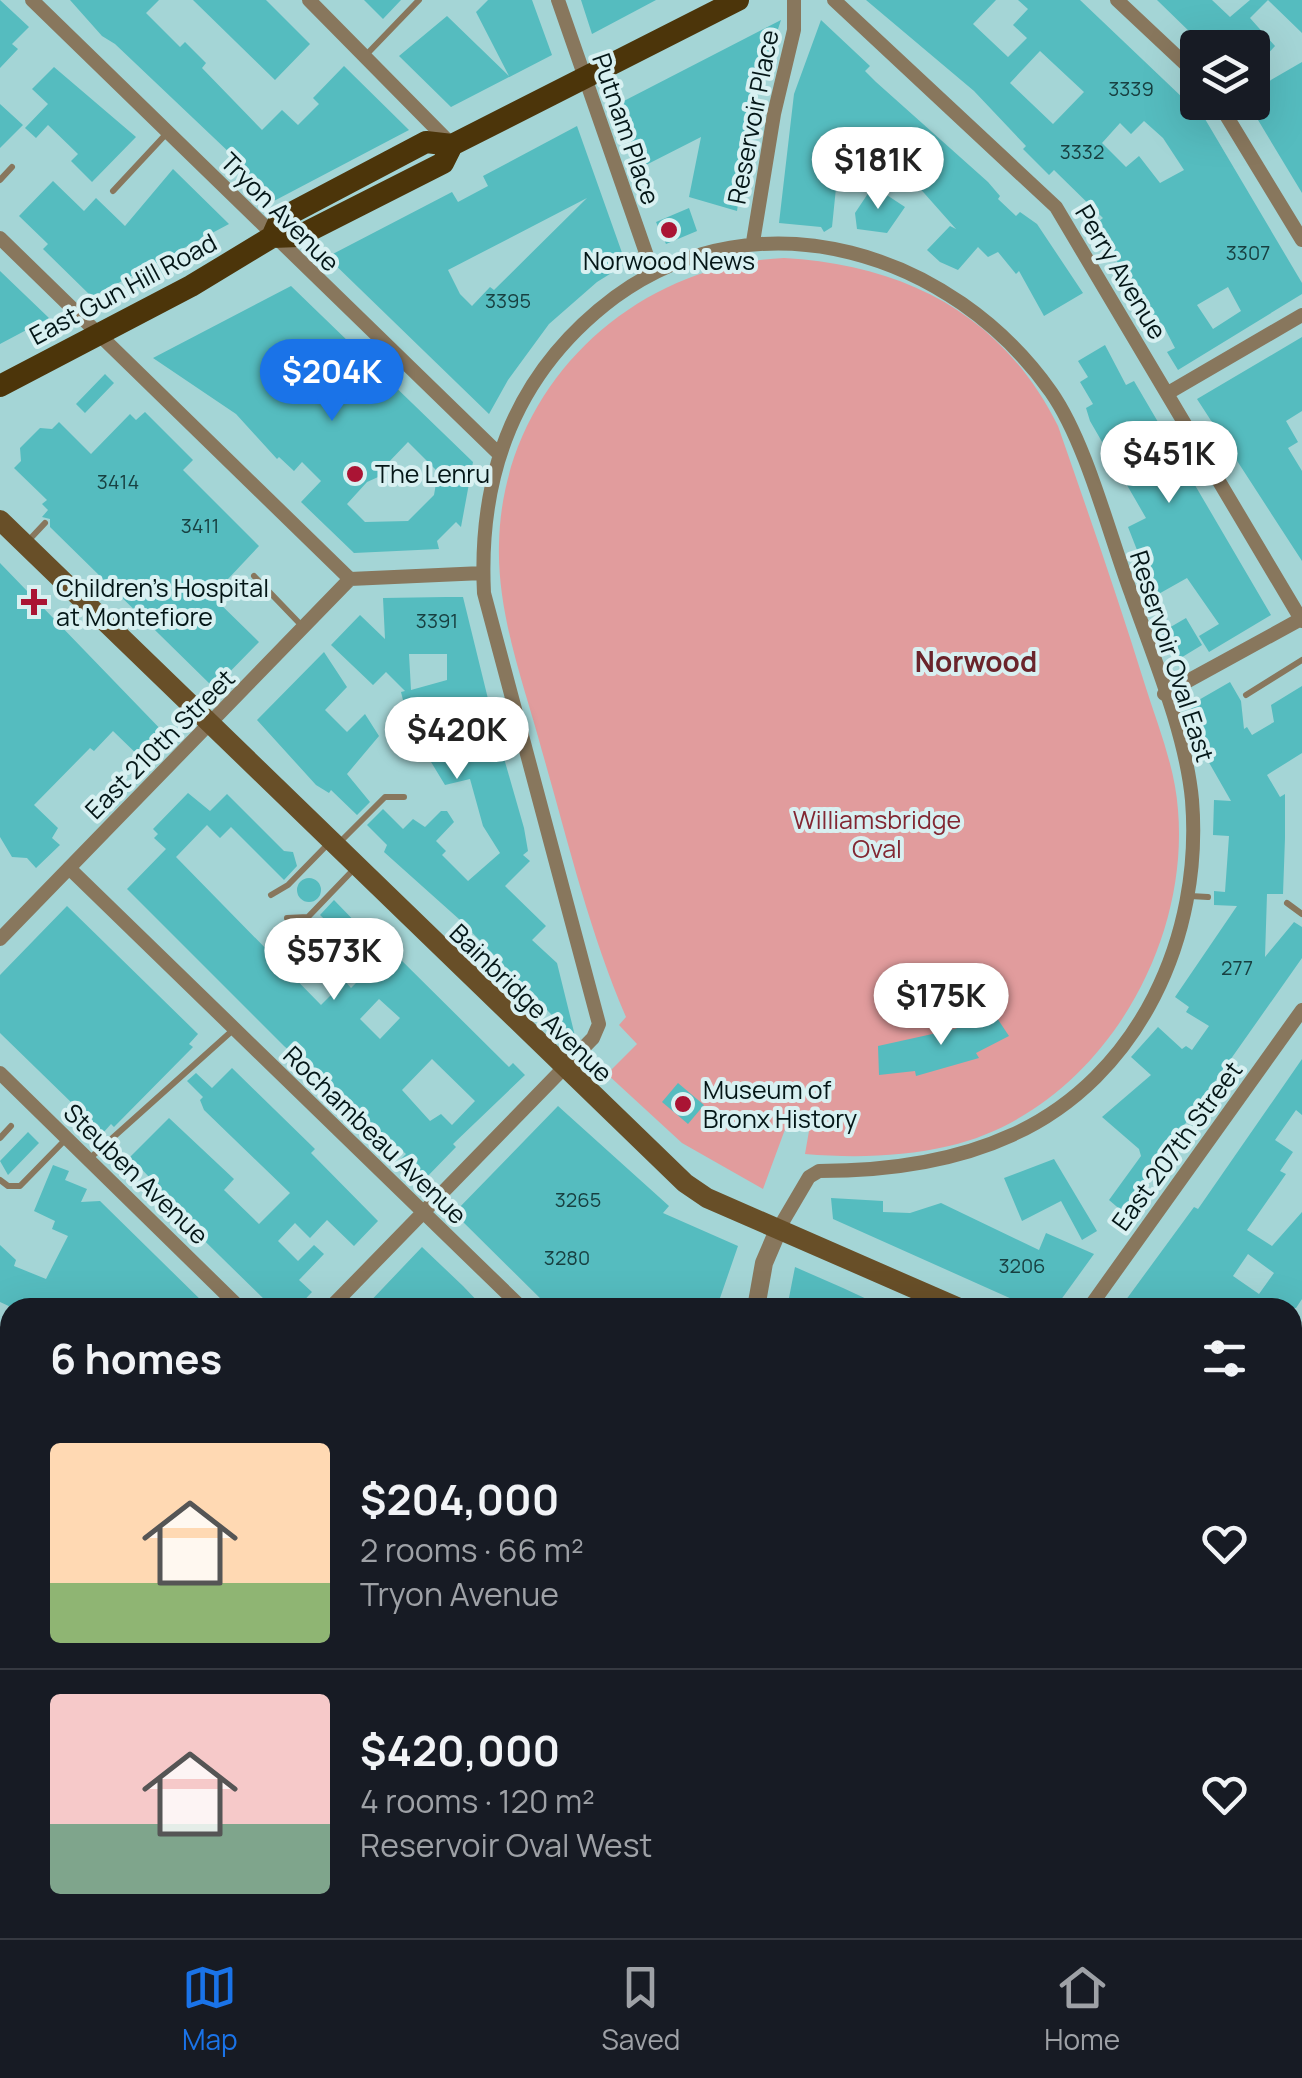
<!DOCTYPE html>
<html lang="en">
<head>
<meta charset="utf-8">
<style>
  body { margin:0; font-family:Manrope,sans-serif; background:#20242c; color:#f1f3f6; height:100vh; display:flex; flex-direction:column; font-size:38px; white-space:nowrap }
  * { box-sizing:border-box; margin:0 }
  p { font-size:32px; color:#9ea1a6 }
  .icon { flex:none; width:55px; height:55px; fill:none; stroke:currentColor; stroke-width:2; stroke-linecap:round; stroke-linejoin:round }
  .map { position:relative; flex:1; overflow:hidden }
  .sheet { position:absolute; left:0px; top:1298px; width:1302px; height:642px; display:flex; flex-direction:column; background:#171b24; border-radius:30px 30px 0 0; box-shadow:0 10px 40px #0002 }
  .sheet>* { flex:none }
  .controls { position:absolute; left:1180px; top:30px; display:grid; gap:20px }
  .controls a { display:grid; place-items:center; width:90px; height:90px; border-radius:10px; background:#171b24; box-shadow:0 10px 40px #0002; font-size:50px }
  .price { position:absolute; translate:-50% -85px; padding:0 22px; border-radius:35px; background:#fff; color:#222; font-size:32px; line-height:65px; filter:drop-shadow(0 2px 5px #0008) }
  .price::after { content:''; position:absolute; left:50%; top:60px; width:30px; height:22px; margin-left:-15px; background:inherit; clip-path:polygon(0 0,100% 0,50% 100%) }
  .price.active { background:#1a73e8; color:#fff }
  ul { padding:0; list-style:none }
  li { display:flex; align-items:center; gap:30px; height:250px; padding:0 50px }
  li+li { border-top:2px solid #363941 }
  li span { display:grid; place-items:center; flex:none; width:280px; height:200px; border-radius:10px; color:#555 }
  li>.icon { margin-inline-start:auto }
  span .icon { width:120px; height:120px; fill:#fffc; stroke-width:1 }
  li b { font-size:42px }
  h2 { display:flex; justify-content:space-between; align-items:center; height:120px; padding:0 50px; font-size:42px }
  .tab-bar { display:flex; justify-content:space-around; align-items:center; height:140px; border-top:2px solid #363941; background:#171b24; font-size:28px; color:#9ea1a6 }
  .tab-bar a { display:grid; justify-items:center; gap:5px }
  .tab-bar .active { color:#1a73e8 }
  .map>svg:first-child { display:block }
  .green { fill:#e19c9d }
  .building { fill:#55bcbf; fill-rule:evenodd }
  .lines { fill:none; stroke-linecap:round; stroke-linejoin:round }
  .service { stroke:#88775d; stroke-width:6 }
  .minor { stroke:#88775d; stroke-width:14 }
  .tertiary { stroke:#88775d; stroke-width:18 }
  .secondary { stroke:#684f28; stroke-width:20 }
  .primary { stroke:#4c350a; stroke-width:22 }
  .poi-dot { fill:#aa1434; stroke:#d8f0f1; stroke-width:4 }
  .labels { text-anchor:middle; stroke-width:8; stroke-linejoin:round; paint-order:stroke }
  .number-label { font-size:20px; fill:#184041 }
  .street-label { font-size:25px; fill:#041617; stroke:#d8f0f1 }
  .poi-label { font-size:25px; fill:#041617; stroke:#d8f0f1; text-anchor:start }
  .park-label { font-size:25px; fill:#822732; stroke:#d8f0f1 }
  .neighbourhood-label { font-size:28px; font-weight:bold; fill:#6a242b; stroke:#d8f0f1 }
</style>
</head>
<body>
<div class="map">
<svg width="1302" height="1938" viewBox="0 0 1302 1938">
  <rect width="100%" height="100%" fill="#a4d5d6"/>
  <path class="green" d="M784 258C905 265 1002 314 1058 426 1088 512 1118 598 1145 685 1158 726 1175 767 1178 810 1190 952 1094 1112 949 1146 901 1157 853 1158 805 1154L809 1131 787 1124 763 1189 682 1143 607 1074 637 1044 619 1025 626 1017C589 931 568 841 542 751 524 684 497 615 499 544 502 388 631 265 784 258Z
    M0 1548 10 1549V1914L0 1913Z
    M145 1930H1252L1302 1938H214Z"/>
  <path class="building" d="M0 0 29 27 12 44 18 49 0 68Z
    M70 0H159L146 13 180 47 185 42 206 63 202 68 262 130 282 110 298 125 319 104 313 98 344 66 409 130 272 202 228 159 232 155 115 44 102 36Z
    M193 0H266L310 44 275 80Z
    M364 0H401L383 19Z
    M488 0H532L552 55 451 107 399 56 447 16 509 76 476 12Z
    M581 0H656L592 34Z
    M866 0H996L973 24 1008 57 1027 38 1013 25 1028 9 1018 0H1080L1205 119 1302 283V294L1178 370 1167 352 1175 348 1163 325 1157 328 1103 238 1098 222 1103 218 1054 170 1049 175 1023 149 1026 146 974 91ZM1040 51 1084 92 1053 124 1010 83ZM1144 121 1163 138 1184 170 1160 183 1139 156 1126 167 1102 143 1120 123 1131 134ZM1228 287 1241 311 1213 329 1197 305Z
    M1157 0H1212L1230 17 1250 0H1268L1250 18 1275 46 1252 71V48H1213L1197 33 1194 36Z
    M1268 0H1302V33Z
    M781 20 751 110 737 211 689 197 701 137 640 168 618 104Z
    M821 20 870 66 865 71 876 82 988 182 1000 196 998 199 1016 216 1020 212 1037 224 1083 293 1044 316 1019 271 1016 274 998 252 988 257 978 247 958 270 940 262 927 250 950 226 956 229 901 167 897 171 876 151 865 162 841 139 832 227 824 232 821 227 779 223 794 94Z
    M1302 62V193L1252 110V91Z
    M54 67 136 137 92 182 71 161 78 154 48 125 36 138 25 128 48 104 32 89Z
    M0 104 23 125 0 148Z
    M577 126 626 264 597 282 549 324 508 380 489 414 327 257 452 192 458 202 488 186 483 176ZM587 198 494 290 490 287 472 306 460 294 448 270Z
    M173 169 229 224 92 297 43 249 48 244 19 216 53 181 84 211 96 198 125 226Z
    M873 186 905 207 887 233 857 229 855 213Z
    M689 208 697 231 666 244 656 222Z
    M0 271 49 318 0 344Z
    M291 286 473 462 461 527 456 522 437 541 439 549 354 553 301 502 321 481 302 462 294 471 279 457 277 459 236 414 153 358ZM408 442 438 472 434 495 408 521 365 522 347 504 367 482 387 473 386 465Z
    M1302 337V411L1286 421 1298 442 1288 448 1302 471V561L1197 399Z
    M1105 345 1126 385 1134 381 1271 615 1209 652 1199 636 1219 624 1187 578 1155 596 1128 527 1146 518 1090 421 1086 408 1093 404 1080 382 1088 377 1078 361Z
    M105 374 114 383 85 413 76 404Z
    M145 412 193 460 183 470 259 546 212 596 259 642 214 688 50 527V519L42 517 48 510 42 504 47 500 14 468 21 461 20 448 40 428 52 429 59 422 91 454 130 414 136 420Z
    M0 563 169 738 145 762 113 731 94 751 90 748 34 805 58 828 52 838 60 845 36 868 27 858 12 857 0 837Z
    M446 597H463L490 707 443 719 450 746 497 734 524 828 528 851 523 855 530 861 505 886 546 926 532 940 557 963 576 1040 460 920 384 852 387 845 367 825 383 809 403 829 413 819 425 827 441 811H447L454 822 436 841 446 851 442 855 468 881 500 853 483 826 470 779 445 785 425 752 419 720 410 728 401 692 405 691 386 672 373 685 331 645 360 615 385 639 383 598ZM409 654H447V680L411 690Z
    M1186 618 1202 645 1179 659 1162 632Z
    M324 652 347 687 325 710 347 732 365 714 379 736 347 774 370 802 357 815 331 790 329 793 316 785 257 720Z
    M1230 682 1241 701 1244 729 1247 727 1252 735 1274 722 1271 705 1302 686V753L1267 775 1280 797 1285 794V838L1283 894H1267L1265 957 1294 922 1302 927V958L1123 1212 1109 1200 1141 1156 1139 1149 1102 1117 1151 1075 1131 1057 1158 1027 1182 1049 1186 1046 1192 1050 1209 1026 1186 1012 1189 1007 1175 997 1237 906 1214 905V891L1225 892 1229 836 1213 835 1214 800 1231 801 1203 752 1206 744 1190 705Z
    M188 793 210 811 227 794 284 851 293 852 297 866 284 880 231 827 220 838 207 825 176 857 321 1005 345 981 351 988 373 966 320 915 334 900 363 930H374L373 939 390 957 394 953 509 1067 513 1063 525 1075 453 1144 456 1147 422 1182 401 1159 406 1154 284 1046 127 889 166 849 154 838 158 834 153 829ZM379 999 400 1018 380 1039 360 1019ZM432 1059 475 1101 452 1125 441 1114 430 1121 402 1090Z
    M297 890a12 12 0 1 1 24 0a12 12 0 1 1-24 0Z
    M67 906 198 1034 189 1044 193 1047 114 1127 111 1124 103 1133 77 1108 79 1103 75 1106 0 1033V975Z
    M993 1012 1009 1036 976 1053 979 1058 916 1076 915 1071 879 1075 878 1046 955 1029Z
    M1302 1059V1115L1296 1110 1275 1140 1293 1152 1280 1171 1286 1174 1247 1230 1272 1246 1302 1212V1299L1296 1308H1120L1194 1207 1198 1209ZM1248 1254 1274 1273 1259 1294 1233 1276Z
    M232 1068 315 1149 311 1153 378 1221 354 1246 327 1220 310 1238 295 1223 278 1241 298 1261 314 1245 324 1254 299 1280 312 1292 297 1308H273L167 1204 171 1200 130 1157 169 1118 234 1179 224 1190 259 1224 290 1193 204 1110 200 1100 203 1097 187 1081 196 1073 212 1088Z
    M678 1083 704 1105 688 1124 662 1102Z
    M558 1106 669 1206 663 1213 738 1246 720 1298 742 1308H550L454 1213Z
    M28 1132 39 1143 8 1175 0 1161Z
    M1054 1159 1097 1231 1082 1240 1061 1201 1022 1221 1004 1178Z
    M53 1165 69 1171 65 1180 87 1189 81 1202 100 1201 209 1308H13L0 1302V1245L16 1260 14 1266 46 1279 68 1236 52 1229 55 1221 34 1211Z
    M831 1198 883 1201V1212L910 1213 941 1203 1039 1250 1046 1233 1094 1254 1055 1308H1032L833 1219Z
    M422 1247 463 1286 484 1308H364Z
    M795 1267 843 1288 886 1308H787Z"/>
  <g class="lines">
    <path class="service" d="M366 55 419 0
      M0 180 12 167
      M113 191 167 133
      M29 540 45 523
      M254 576 303 627
      M1246 695 1302 660
      M339 843 385 797H404
      M271 895 288 885 329 843
      M1190 896 1208 897
      M1287 903 1302 914
      M287 918 308 917 355 868
      M0 1138 11 1126
      M89 1159 233 1030
      M0 1180 8 1186H20L66 1139
      M1292 1541 1295 1542"/>
    <path class="minor" d="M32 0 499 454
      M309 0 452 145
      M558 0 653 273
      M834 0 1056 207 1302 621
      M1117 0 1198 76
      M1218 102 1302 240
      M0 238 350 579 483 573
      M753 242 774 114 794 30V0
      M1168 393 1302 315
      M1164 694 1301 619
      M69 868 522 1308
      M0 939 350 579
      M0 1073 240 1308
      M330 1308 593 1038 599 1024 484 593C478 473 516 371 615 297 760 191 953 253 1051 392 1086 442 1109 534 1131 593 1153 656 1186 734 1192 800 1203 935 1140 1077 1012 1135 951 1163 885 1171 819 1171L809 1177 779 1228
      M1089 1308 1302 1010
      M1292 1362 1302 1348
      M0 1367 3 1333
      M0 1525 10 1527
      M1292 1676 1302 1680
      M1292 1916H1302
      M0 1933 41 1938"/>
    <path class="tertiary" d="M756 1308 764 1263 779 1228
      M436 1938 450 1930"/>
    <path class="secondary" d="M0 520 685 1183 707 1198 959 1308
      M1292 1455 1302 1459"/>
    <path class="primary" d="M272 237 280 219 426 142 452 145 738 0
      M0 386 191 286 272 237 299 236 443 163 452 145
      M0 1819 10 1821
      M628 1930 654 1938
      M981 1930 1007 1938"/>
  </g>
  <g class="poi-dot">
    <circle cx="669" cy="230" r="10"/>
    <circle cx="355" cy="474" r="10"/>
    <path d="M29 587h10v10h10v10h-10v10h-10v-10h-10v-10h10z"/>
    <circle cx="683" cy="1104" r="10"/>
  </g>
  <g class="labels">
    <g class="number-label">
      <text x="1131" y="96">3339</text>
      <text x="1082" y="159">3332</text>
      <text x="1248" y="260">3307</text>
      <text x="508" y="308">3395</text>
      <text x="118" y="489">3414</text>
      <text x="200" y="533">3411</text>
      <text x="437" y="628">3391</text>
      <text x="1237" y="975">277</text>
      <text x="578" y="1207">3265</text>
      <text x="567" y="1265">3280</text>
      <text x="1022" y="1273">3206</text>
    </g>
    <g class="street-label">
      <text transform="translate(753 117) rotate(-79)" y="9">Reservoir Place</text>
      <text transform="translate(626 129) rotate(71)" y="9">Putnam Place</text>
      <text transform="translate(280 212) rotate(45)" y="9">Tryon Avenue</text>
      <text transform="translate(1121 272) rotate(59)" y="9">Perry Avenue</text>
      <text transform="translate(123 289) rotate(-28)" y="9">East Gun Hill Road</text>
      <text transform="translate(1172 656) rotate(72)" y="9">Reservoir Oval East</text>
      <text transform="translate(160 744) rotate(-45)" y="9">East 210th Street</text>
      <text transform="translate(531 1003) rotate(44)" y="9">Bainbridge Avenue</text>
      <text transform="translate(375 1135) rotate(44)" y="9">Rochambeau Avenue</text>
      <text transform="translate(1177 1146) rotate(-54)" y="9">East 207th Street</text>
      <text transform="translate(136 1174) rotate(44)" y="9">Steuben Avenue</text>
    </g>
    <g class="poi-label">
      <text x="669" y="270" text-anchor="middle">Norwood News</text>
      <text x="375" y="483">The Lenru</text>
      <text x="56" y="597">Children's Hospital<tspan x="56" dy="29">at Montefiore</tspan></text>
      <text x="703" y="1099">Museum of<tspan x="703" dy="29">Bronx History</tspan></text>
    </g>
    <g class="park-label">
      <text x="877" y="829">Williamsbridge<tspan x="877" dy="29">Oval</tspan></text>
    </g>
    <g class="neighbourhood-label">
      <text x="976" y="672">Norwood</text>
    </g>
  </g>
</svg>
<div class="controls">
<a><svg class="icon" aria-label="layers" viewBox="0 0 24 24"><path d="M12 4l9 5-9 5-9-5zM3 14l9 5 9-5"/></svg></a>
</div>
<b class="price" style="left:878px;top:212px">$181K</b>
<b class="price active" style="left:332px;top:424px">$204K</b>
<b class="price" style="left:1169px;top:506px">$451K</b>
<b class="price" style="left:457px;top:782px">$420K</b>
<b class="price" style="left:334px;top:1003px">$573K</b>
<b class="price" style="left:941px;top:1048px">$175K</b>
<section class="sheet">
<h2>6 homes<svg class="icon" aria-label="filters" viewBox="0 0 24 24"><path d="M4 7h16M4 17h16"/><circle cx="9" cy="7" r="2"/><circle cx="15" cy="17" r="2"/></svg></h2>
<ul>
<li><span style="background:linear-gradient(#ffd9b3 70%,#8fb573 0)"><svg class="icon" aria-label="home" viewBox="0 0 24 24"><path d="M3 11l9-7 9 7M6 9v11h12V9"/></svg></span><div><b>$204,000</b><p>2 rooms · 66 m²</p><p>Tryon Avenue</p></div><svg class="icon" aria-label="heart" viewBox="0 0 24 24"><path d="M12 20l-8-8c-3-5 5-10 8-4 3-6 11-1 8 4z"/></svg></li>
<li><span style="background:linear-gradient(#f6c9c9 65%,#7fa58c 0)"><svg class="icon" aria-label="home" viewBox="0 0 24 24"><path d="M3 11l9-7 9 7M6 9v11h12V9"/></svg></span><div><b>$420,000</b><p>4 rooms · 120 m²</p><p>Reservoir Oval West</p></div><svg class="icon" aria-label="heart" viewBox="0 0 24 24"><path d="M12 20l-8-8c-3-5 5-10 8-4 3-6 11-1 8 4z"/></svg></li>
</ul>
</section>
</div>
<nav class="tab-bar">
<a class="active"><svg class="icon" aria-label="map" viewBox="0 0 24 24"><path d="M3 6l6-2 6 2 6-2v14l-6 2-6-2-6 2zM9 4v14M15 6v14"/></svg>Map</a>
<a><svg class="icon" aria-label="saved" viewBox="0 0 24 24"><path d="M7 4h10v16l-5-4-5 4z"/></svg>Saved</a>
<a><svg class="icon" aria-label="home" viewBox="0 0 24 24"><path d="M3 11l9-7 9 7M6 9v11h12V9"/></svg>Home</a>
</nav>
</body>
</html>
